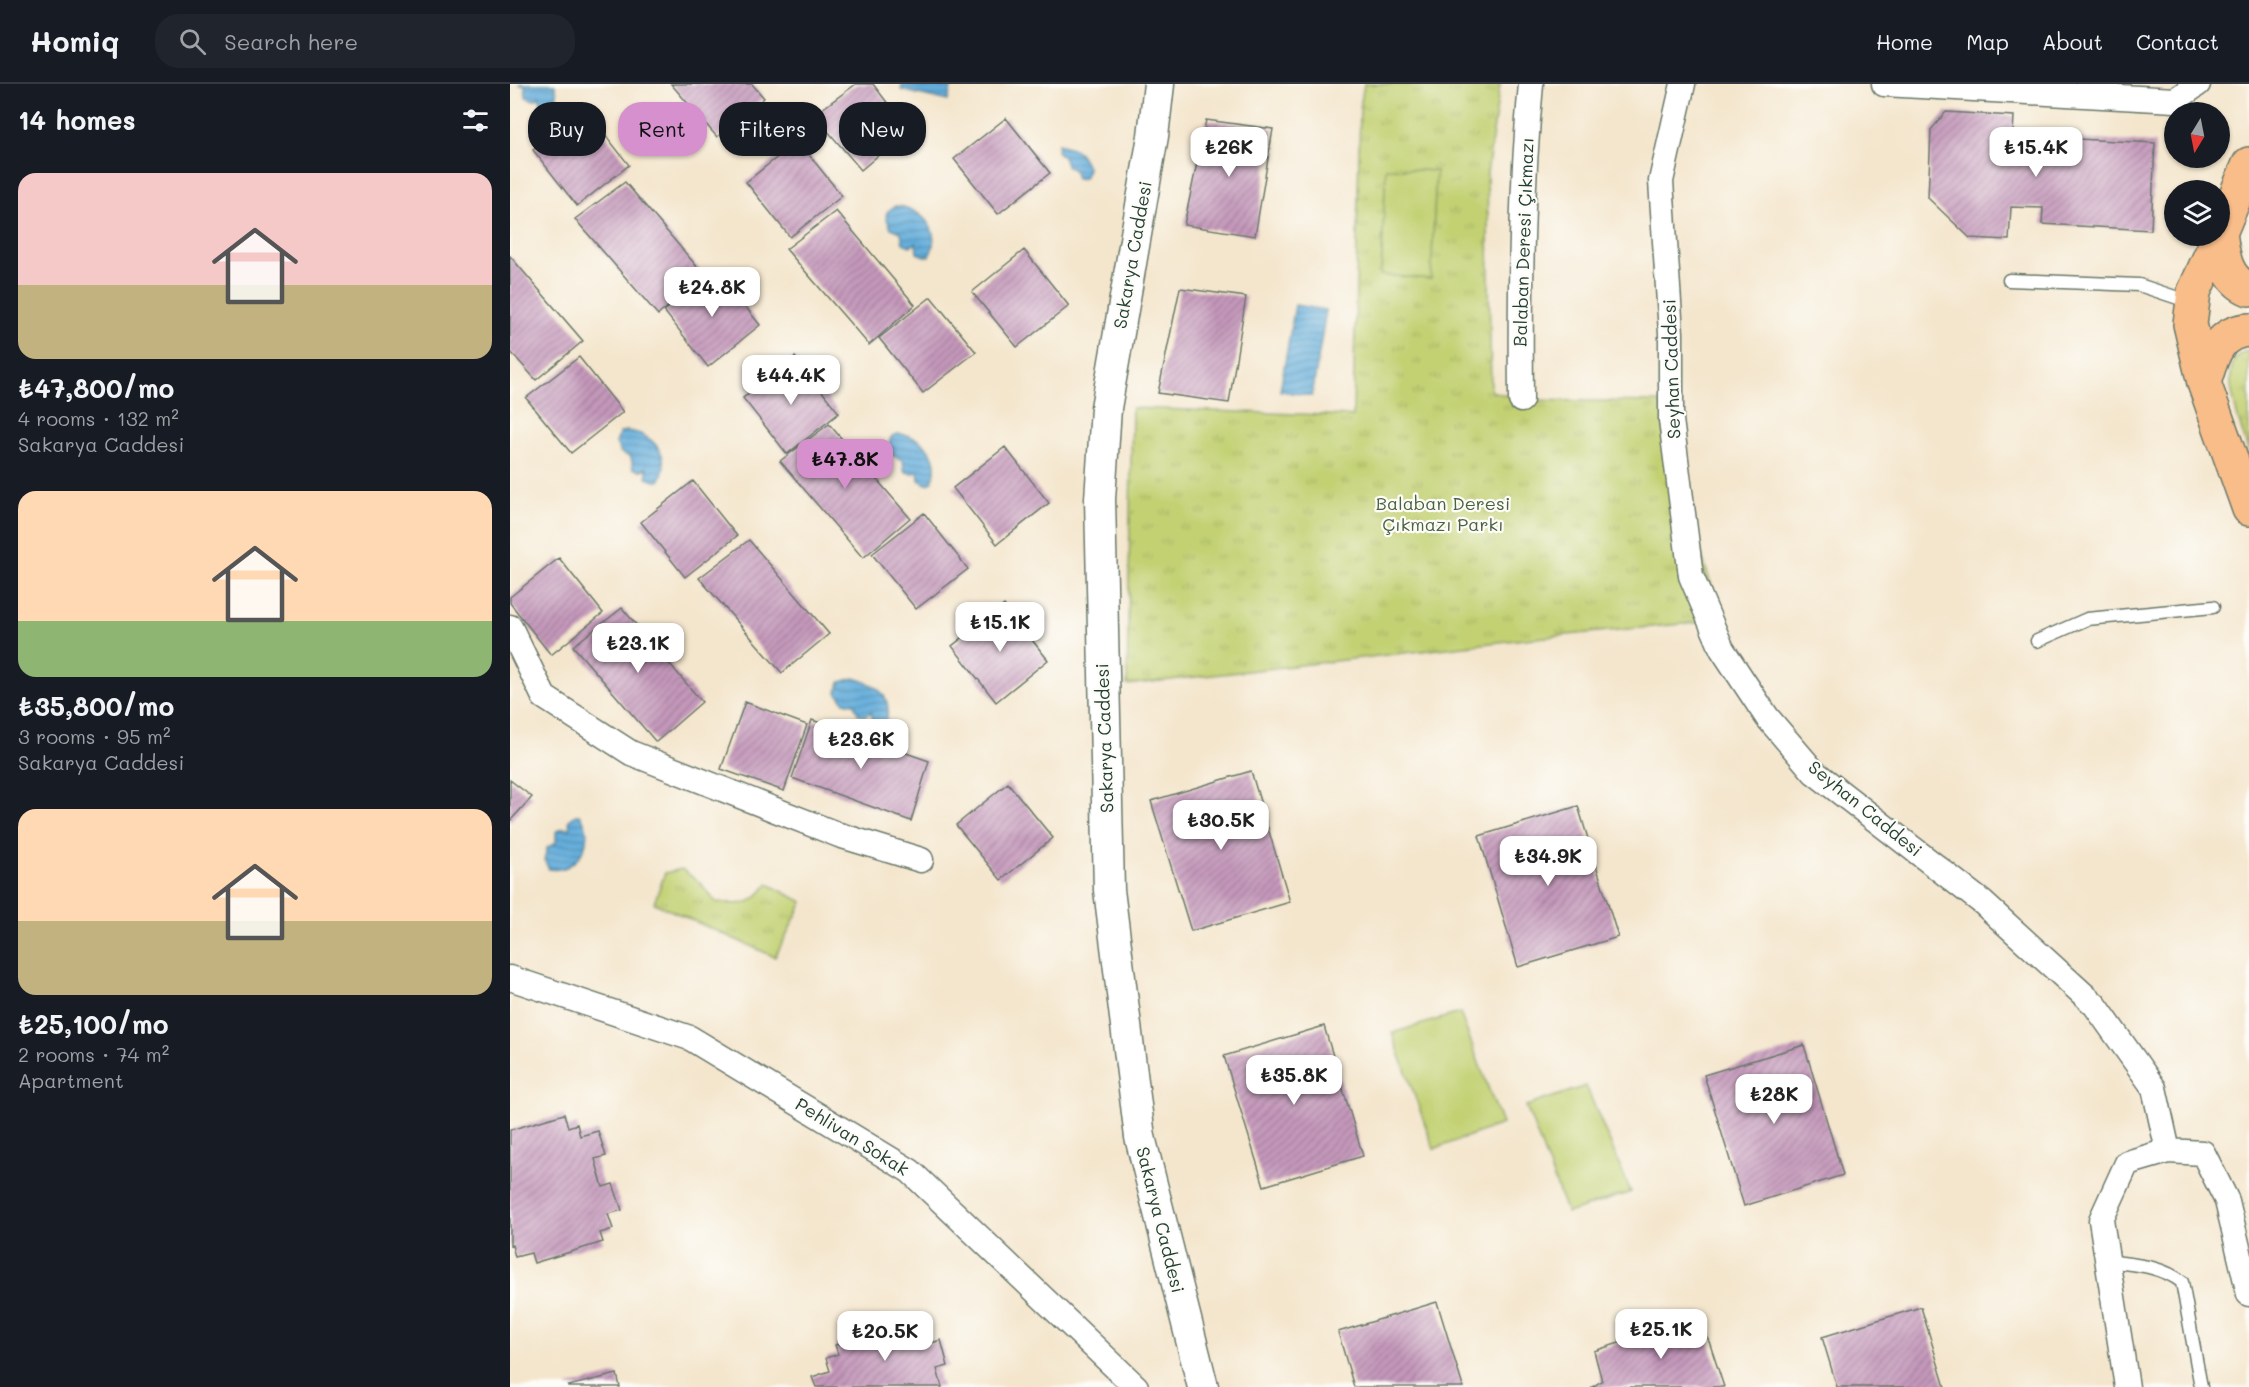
<!DOCTYPE html>
<html lang="en">
<head>
<meta charset="utf-8">
<style>
  body { margin:0; font-family:Mali,sans-serif; background:#20242c; color:#f1f3f6; height:100vh; display:flex; flex-direction:column; font-size:22px; white-space:nowrap }
  * { box-sizing:border-box; margin:0 }
  p { font-size:20px; color:#9ea1a6 }
  .icon { flex:none; width:33px; height:33px; fill:none; stroke:currentColor; stroke-width:2; stroke-linecap:round; stroke-linejoin:round }
  .map { position:relative; flex:1; overflow:hidden }
  .sheet { display:flex; flex-direction:column; background:#171b24; width:510px }
  .sheet>* { flex:none }
  .hud { position:absolute; left:18px; top:18px; width:570px; height:54px; display:flex; gap:12px }
  .needle { width:39px; rotate:190deg }
  .fabs { position:absolute; left:1654px; top:18px; display:grid; gap:12px }
  .fabs a { display:grid; place-items:center; width:66px; height:66px; border-radius:50%; background:#171b24; box-shadow:0 2px 4px #0004; font-size:30px }
  .price { position:absolute; translate:-50% -51px; padding:0 14px; border-radius:12px; background:#fff; color:#222; font-size:20px; line-height:39px; filter:drop-shadow(0 2px 3px #0008) }
  .price::after { content:''; position:absolute; left:50%; top:36px; width:18px; height:14px; margin-left:-9px; background:inherit; clip-path:polygon(0 0,100% 0,50% 100%) }
  .price.selected { background:#d690ce; color:#111 }
  ul { padding:0; list-style:none }
  li { display:grid; align-content:center; gap:12px; height:318px; padding:0 18px }
  li span { display:grid; place-items:center; height:186px; border-radius:18px; color:#555 }
  li>.icon { margin-inline-start:auto }
  span .icon { width:108px; height:108px; fill:#fffc; stroke-width:1 }
  li b { font-size:26px }
  h2 { display:flex; justify-content:space-between; align-items:center; height:72px; padding:0 18px; font-size:26px }
  .pill { padding:0 21px; border-radius:24px; background:#171b24; box-shadow:0 2px 4px #0004; font-size:21px; line-height:54px }
  .pill.selected { background:#d690ce; color:#111 }
  header { display:flex; align-items:center; gap:36px; box-sizing:border-box; height:84px; padding:0 30px; background:#171b24; border-bottom:2px solid #363941 }
  header strong { font-size:28px }
  nav { display:flex; gap:33px; margin-inline-start:auto; font-size:21px }
  .search { width:420px; height:54px; background:#20242c; display:flex; align-items:center; gap:15px; box-sizing:border-box; padding:0 21px; border-radius:24px; color:#9ea1a6; font-size:22px }
  main { display:flex; flex:1; min-height:0 }
  .map>svg:first-child { display:block }
  .grass { fill:url(#grass-tufts); stroke:#718754; stroke-width:1.5 }
  .pitch { fill:#c3d173; stroke:#718754; stroke-width:1.5 }
  .water { fill:url(#water-rules); stroke:#427688; stroke-width:1.5 }
  .building { fill:url(#building-hatch) }
  .lines { fill:none; stroke-linecap:round; stroke-linejoin:round }
  .service-casing { stroke:#6a786a; stroke-width:15 }
  .minor-casing { stroke:#6a786a; stroke-width:27 }
  .tertiary-casing { stroke:#6a786a; stroke-width:33 }
  .primary-casing { stroke:#6a786a; stroke-width:36 }
  .service { stroke:#fff; stroke-width:12 }
  .minor { stroke:#fff; stroke-width:24 }
  .tertiary { stroke:#fff; stroke-width:30 }
  .primary { stroke:#f8bd89; stroke-width:33 }
  .labels { text-anchor:middle; stroke-width:4.5; stroke-linejoin:round; paint-order:stroke }
  .street-label { font-size:18px; fill:#1f3d34; stroke:#fdfcf7 }
  .park-label { font-size:18px; fill:#486244; stroke:#fdfcf7 }
</style>
</head>
<body>
<header>
<strong>Homiq</strong>
<div class="search"><svg class="icon" aria-label="search" viewBox="0 0 24 24"><circle cx="10" cy="10" r="6"/><path d="M15 15l6 6"/></svg>Search here</div>
<nav><a>Home</a><a>Map</a><a>About</a><a>Contact</a></nav>
</header>
<main>
<section class="sheet">
<h2>14 homes<svg class="icon" aria-label="filters" viewBox="0 0 24 24"><path d="M4 7h16M4 17h16"/><circle cx="9" cy="7" r="2"/><circle cx="15" cy="17" r="2"/></svg></h2>
<ul>
<li><span style="background:linear-gradient(#f6c9c9 60%,#c2b280 0)"><svg class="icon" aria-label="home" viewBox="0 0 24 24"><path d="M3 11l9-7 9 7M6 9v11h12V9"/></svg></span><div><b>₺47,800/mo</b><p>4 rooms · 132 m²</p><p>Sakarya Caddesi</p></div></li>
<li><span style="background:linear-gradient(#ffd9b3 70%,#8fb573 0)"><svg class="icon" aria-label="home" viewBox="0 0 24 24"><path d="M3 11l9-7 9 7M6 9v11h12V9"/></svg></span><div><b>₺35,800/mo</b><p>3 rooms · 95 m²</p><p>Sakarya Caddesi</p></div></li>
<li><span style="background:linear-gradient(#ffd9b3 60%,#c2b280 0)"><svg class="icon" aria-label="home" viewBox="0 0 24 24"><path d="M3 11l9-7 9 7M6 9v11h12V9"/></svg></span><div><b>₺25,100/mo</b><p>2 rooms · 74 m²</p><p>Apartment</p></div></li>
</ul>
</section>
<div class="map">
<svg width="1739" height="1303" viewBox="0 0 1739 1303">
  <defs>
    <pattern id="grass-tufts" width="24" height="20" patternUnits="userSpaceOnUse" patternTransform="scale(1.5)"><rect width="24" height="20" fill="#c3d173"/><path d="M3 7l-1-3M5 7V3M7 7l1-3M15 17l-1-3M17 17v-4M19 17l1-3" fill="none" stroke="#a7b464"/></pattern>
    <pattern id="water-rules" width="6" height="5" patternUnits="userSpaceOnUse" patternTransform="scale(1.5)"><rect width="6" height="5" fill="#65aedc"/><path d="M0 2.5h6" fill="none" stroke="#538fb3"/></pattern>
    <pattern id="building-hatch" width="6" height="6" patternUnits="userSpaceOnUse" patternTransform="scale(1.5)"><rect width="6" height="6" fill="#c598bb"/><path d="M-1 1l2-2M0 6l6-6M5 7l2-2" fill="none" stroke="#9f7d99"/></pattern>
  </defs>
  <rect width="100%" height="100%" fill="#fdfcf7"/>
  <filter id="ink" filterUnits="userSpaceOnUse"><feTurbulence type="fractalNoise" baseFrequency=".0167" numOctaves="2"/><feDisplacementMap in="SourceGraphic" scale="12" xChannelSelector="R" yChannelSelector="G"/><feConvolveMatrix kernelMatrix="1 2 1 2 8 2 1 2 1" color-interpolation-filters="sRGB"/></filter>
  <filter id="wash" filterUnits="userSpaceOnUse"><feTurbulence type="fractalNoise" baseFrequency=".008" numOctaves="4" result="noise"/><feDisplacementMap in="SourceGraphic" scale="24" xChannelSelector="R" yChannelSelector="G"/><feGaussianBlur stdDeviation="1.35" result="paint"/><feColorMatrix in="noise" values="0 0 0 0 0 0 0 0 0 0 0 0 0 0 0 0 0 1.4 0 .05"/><feComposite in="paint" operator="in"/></filter>
  <g filter="url(#wash)">
    <rect width="100%" height="100%" fill="#f4e6cd"/>
    <path class="grass" d="M854 0H990L977 89 981 307 1011 316 1150 318 1193 476 1213 536 1015 555 617 601 622 324 843 332 850 24Z
      M1739 267V369C1733 347 1701 272 1739 267Z
      M172 785 189 798 206 818C234 821 240 823 258 800L293 818 265 873 144 819 155 789Z"/>
    <path class="pitch" d="M876 84 926 87 921 195 871 191Z
      M950 929 992 1040 924 1065 882 949Z
      M1076 1002 1121 1108 1057 1129 1016 1022Z"/>
    <path class="water" d="M8 0H45C48 9 47 18 43 26L34 25 31 22 30 13 24 16 16 13 15 2Z
      M392 0H442L438 17 391 6Z
      M548 60C568 65 570 66 578 85L574 94 566 95 563 85 557 83 553 73 547 67Z
      M385 122C410 123 434 146 419 172H414L407 169 406 159 400 162 393 159 391 148 381 144 376 133 377 128Z
      M785 221 816 226 802 312 770 307Z
      M116 347C141 348 164 372 149 397H145L137 394V384L130 387 123 384 121 373 111 369 106 359 110 349Z
      M387 350C412 350 435 375 421 399L416 400 409 396 408 387 402 390 394 387 393 376 383 372C378 365 377 359 382 352Z
      M344 594C367 600 385 613 375 639L371 640 363 637 361 628 355 632 348 630 344 620 334 618 327 608 330 598Z
      M66 731H70C88 753 68 790 39 785L34 776 37 764 46 759V748L53 744 60 745 59 736Z"/>
    <g id="blocks">
      <path class="building" d="M161 0H242L254 14 207 53Z
        M346 0H363L398 46 351 86 304 31Z
        M75 25 119 81 67 122 23 66Z
        M1436 28 1504 32 1502 66 1527 67 1528 53 1645 59 1641 146 1532 140 1533 124 1501 123 1499 156 1460 154 1418 114 1421 46Z
        M496 34 540 89 488 130 444 75Z
        M696 36 763 45 745 152 674 141Z
        M288 57 332 112 280 153 236 98Z
        M115 98 195 192 148 231 65 135Z
        M326 127 405 221 359 261 276 165Z
        M514 166 559 222 507 263 462 208Z
        M0 172 73 257 26 296 0 267Z
        M206 186 250 241 198 283 154 227Z
        M670 204 736 213 719 319 648 309Z
        M421 213 466 268 413 309 369 254Z
        M69 273 113 328 61 369 16 314Z
        M285 273 329 329 277 370 233 314Z
        M319 340 400 434 353 474 270 377Z
        M495 363 539 419 487 460 443 404Z
        M183 397 227 452 175 493 131 438Z
        M414 429 458 485 406 525 362 470Z
        M239 456 319 550 272 589 189 494Z
        M49 474 93 529 41 571 0 519V513Z
        M494 521 538 576 486 618 442 562Z
        M112 524 192 618 146 658 63 562Z
        M235 618 297 641 274 707 211 685Z
        M302 636 419 677 401 737 282 694Z
        M741 687 780 818 681 847 641 717Z
        M0 696 22 713 0 737Z
        M498 699 543 754 491 796 446 741Z
        M1068 722 1108 853 1008 883 969 752Z
        M814 942 853 1072 754 1102 714 972Z
        M1294 961 1333 1091 1234 1122 1194 991Z
        M54 1030 58 1043 67 1040 70 1052 88 1047 96 1072 85 1075 93 1103 103 1100 112 1126 98 1130 103 1145 90 1149 93 1158 24 1179 21 1169 5 1173 2 1161 0 1162V1046Z
        M927 1218 953 1303H844L828 1248Z
        M1411 1223 1435 1303H1327L1312 1253Z
        M1191 1233 1214 1303H1082L1092 1297 1084 1267Z
        M396 1240 400 1252 409 1250 412 1262 431 1256 438 1282 427 1285 432 1303H306L302 1293 320 1287 316 1274 328 1270 325 1261Z
        M107 1290 110 1303H58V1302Z"/>
    </g>
  </g>
  <g filter="url(#ink)">
    <use href="#blocks" fill-opacity="0" stroke="#6a786a" stroke-width="1.5"/>
    <g class="lines">
      <defs>
        <path id="service" d="M1499 196 1629 201 1680 218
          M1527 557 1577 535 1703 523
          M1597 1177C1624 1181 1650 1181 1672 1198L1691 1303"/>
        <path id="minor" d="M1173 0 1151 97 1161 249V336L1181 492 1212 565 1257 633 1304 688 1473 819 1585 921 1644 1004 1658 1067
          M1374 0 1665 16 1688 0
          M1011 316C1010 210 1011 105 1021 0
          M0 543 34 613 121 669 329 751 411 776
          M0 894 180 954 400 1087 626 1303
          M1617 1303 1591 1136 1617 1079 1658 1067 1693 1069 1717 1117 1739 1210"/>
        <path id="tertiary" d="M649 0 643 52 596 324 590 415 599 806 630 1053 693 1303"/>
        <path id="primary" d="M1710 148C1713 171 1715 195 1739 205
          M1710 149 1739 80
          M1709 152 1684 208 1680 240 1694 299 1739 425
          M1694 299C1702 273 1707 248 1739 246"/>
      </defs>
      <use href="#service" class="service-casing"/>
      <use href="#minor" class="minor-casing"/>
      <use href="#tertiary" class="tertiary-casing"/>
      <use href="#primary" class="primary-casing"/>
      <use href="#service" class="service"/>
      <use href="#minor" class="minor"/>
      <use href="#tertiary" class="tertiary"/>
      <use href="#primary" class="primary"/>
    </g>
  </g>
  <g class="labels">
    <g class="street-label">
      <text transform="translate(1014 158) rotate(-88)" y="6">Balaban Deresi Çıkmazı</text>
      <text transform="translate(623 171) rotate(-80)" y="6">Sakarya Caddesi</text>
      <text transform="translate(1162 285) rotate(-92)" y="6">Seyhan Caddesi</text>
      <text transform="translate(595 654) rotate(-92)" y="6">Sakarya Caddesi</text>
      <text transform="translate(1355 725) rotate(39)" y="6">Seyhan Caddesi</text>
      <text transform="translate(342 1053) rotate(32)" y="6">Pehlivan Sokak</text>
      <text transform="translate(650 1136) rotate(76)" y="6">Sakarya Caddesi</text>
    </g>
    <g class="park-label">
      <text x="933" y="426">Balaban Deresi<tspan x="933" dy="21">Çıkmazı Parkı</tspan></text>
    </g>
  </g>
</svg>
<div class="fabs">
<a><svg class="needle" viewBox="-14 -14 28 28"><path d="M0-13l5 13h-10z" fill="#e53935"/><path d="M0 13l5-13h-10z" fill="#9ea1a6"/></svg></a>
<a><svg class="icon" aria-label="layers" viewBox="0 0 24 24"><path d="M12 4l9 5-9 5-9-5zM3 14l9 5 9-5"/></svg></a>
</div>
<b class="price" style="left:719px;top:94px">₺26K</b>
<b class="price" style="left:1526px;top:94px">₺15.4K</b>
<b class="price" style="left:202px;top:234px">₺24.8K</b>
<b class="price" style="left:281px;top:322px">₺44.4K</b>
<b class="price selected" style="left:335px;top:406px">₺47.8K</b>
<b class="price" style="left:490px;top:569px">₺15.1K</b>
<b class="price" style="left:128px;top:590px">₺23.1K</b>
<b class="price" style="left:351px;top:686px">₺23.6K</b>
<b class="price" style="left:711px;top:767px">₺30.5K</b>
<b class="price" style="left:1038px;top:803px">₺34.9K</b>
<b class="price" style="left:784px;top:1022px">₺35.8K</b>
<b class="price" style="left:1264px;top:1041px">₺28K</b>
<b class="price" style="left:1151px;top:1276px">₺25.1K</b>
<b class="price" style="left:375px;top:1278px">₺20.5K</b>
<div class="hud">
<a class="pill">Buy</a>
<a class="pill selected">Rent</a>
<a class="pill">Filters</a>
<a class="pill">New</a>
</div>
</div>
</main>
</body>
</html>
